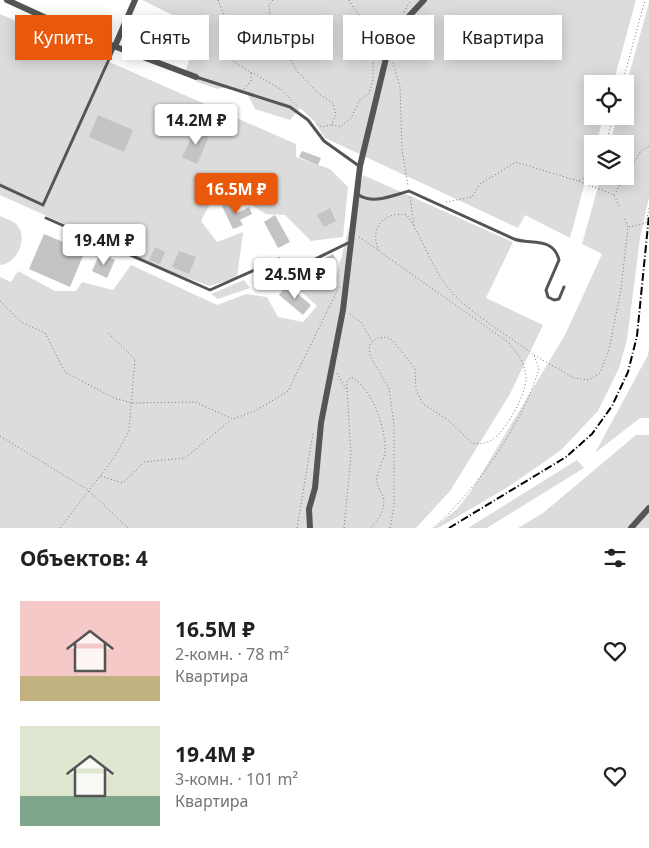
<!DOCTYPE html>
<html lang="ru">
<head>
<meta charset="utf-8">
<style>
  body { margin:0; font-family:"Noto Sans",sans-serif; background:#f6f6f6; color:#202124; height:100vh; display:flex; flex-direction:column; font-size:19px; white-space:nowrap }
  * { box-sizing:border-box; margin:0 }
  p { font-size:16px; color:#757577 }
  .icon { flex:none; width:28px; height:28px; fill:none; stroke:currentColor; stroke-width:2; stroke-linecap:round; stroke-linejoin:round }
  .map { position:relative; height:528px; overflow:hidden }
  .panel { display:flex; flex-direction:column; background:#fff; flex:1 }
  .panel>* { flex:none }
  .hud { position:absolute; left:15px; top:15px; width:620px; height:45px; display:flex; gap:10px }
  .buttons { position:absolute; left:584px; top:75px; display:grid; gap:10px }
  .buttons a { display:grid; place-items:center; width:50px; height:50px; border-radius:0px; background:#fff; box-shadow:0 2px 12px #0003; font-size:25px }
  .price { position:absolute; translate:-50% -42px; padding:0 11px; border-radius:5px; background:#fff; color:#222; font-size:16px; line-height:32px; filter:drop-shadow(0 1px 2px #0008) }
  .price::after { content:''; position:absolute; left:50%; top:30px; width:15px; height:11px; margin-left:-8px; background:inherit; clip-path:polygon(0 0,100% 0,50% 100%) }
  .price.active { background:#ea580c; color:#fff }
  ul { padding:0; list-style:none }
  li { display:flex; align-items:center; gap:15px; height:125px; padding:0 20px }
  li span { display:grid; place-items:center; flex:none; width:140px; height:100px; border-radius:0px; color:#555 }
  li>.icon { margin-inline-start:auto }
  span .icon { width:60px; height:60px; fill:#fffc; stroke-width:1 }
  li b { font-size:21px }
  h2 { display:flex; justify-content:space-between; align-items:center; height:60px; padding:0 20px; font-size:21px }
  .tag { padding:0 18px; border-radius:0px; background:#fff; box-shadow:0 2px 12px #0003; font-size:18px; line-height:45px }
  .tag.active { background:#ea580c; color:#fff }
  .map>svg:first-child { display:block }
  .green { fill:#dcdcdc }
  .building { fill:#c4c4c4 }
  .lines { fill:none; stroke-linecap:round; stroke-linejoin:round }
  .path { stroke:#777; stroke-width:1; stroke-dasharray:1 2.5; stroke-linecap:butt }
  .lane { stroke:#555; stroke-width:3 }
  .street { stroke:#555; stroke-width:6 }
  .rail { stroke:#000; stroke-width:2; stroke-dasharray:8 2.5 1 2.5; stroke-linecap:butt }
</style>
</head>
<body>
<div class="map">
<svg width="649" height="528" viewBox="0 0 649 528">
  <rect width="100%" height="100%" fill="#fff"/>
  <path class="green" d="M142 0H636L613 84H592V116H604L596 144H592V156L570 238 525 215 518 228 325 138 314 121 300 108 290 120 255 109 247 93 229 86 218 89 197 82 186 69 201 29Z
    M649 3V197L640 238 627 340 619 368 598 411 561 450 508 487 438 528H434L458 508 471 491 565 335 602 254 582 244 601 176H625V144H610L617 116H625V89Z
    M0 14 296 144V157L330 169 348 187 343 237 311 241 285 215 266 214 220 185 201 221 217 242 243 232 237 278 209 286 171 272 0 195Z
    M363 175 513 242 486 298 543 325 510 394 450 491 416 528H0V277L11 282 18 271 55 291H76L82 282 113 290 131 265 217 305 246 294 267 297 278 317 303 322 317 306 294 285 320 275 334 285Z
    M0 216C4 218 11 220 15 223 30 235 18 264 0 265Z
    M244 280 250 288 218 299 211 294Z
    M649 348V418H640L595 453 648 355Z
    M636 435H649V528H518L543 513Z
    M577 460 584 468 487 528H468Z"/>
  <path class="building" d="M132 27 141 31 136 43 127 39Z
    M153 34 162 38 156 51 147 47Z
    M98 115 133 130 124 152 89 137Z
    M196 127 210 134 197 164 182 157Z
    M302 151 321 158 318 165 299 157Z
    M231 201 237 213 249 207 252 214 240 220 243 225 233 229 222 206Z
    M330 208 336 221 324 227 317 215Z
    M275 215 290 242 278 248 264 222Z
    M44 234 85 251 70 287 29 269Z
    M155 247 165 252 160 264 149 260Z
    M179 251 196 257 189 274 172 267Z
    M100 253 115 260 107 278 92 271Z
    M333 254 337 262 325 268 321 260Z
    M287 285 311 305 303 315 279 295Z"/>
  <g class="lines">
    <path class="path" d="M218 0 232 36 227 52 235 63 282 90 298 107
      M273 0 269 5 270 16 296 70 318 93 333 103 336 115 331 125 322 127 317 124
      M349 0C357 17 375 26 384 42
      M404 12 411 0
      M365 20 386 26 396 20
      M392 59 400 87 402 150 408 186
      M622 84 645 0
      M244 89 251 81V73
      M332 125 340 127 351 118 359 101 369 93 373 80V42L364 20
      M606 144 613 116
      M579 181 614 195 620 208
      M614 195 641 151 649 146
      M410 197 414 226
      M446 202 472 197 480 184 516 162 578 181 592 174
      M629 227 646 223 649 208
      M359 237 378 250
      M0 301 21 322 45 333 65 372 114 398 132 403 195 402 233 419 257 410 288 391 340 285
      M350 314 361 322 372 341
      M534 355 574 378 589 380 600 373 609 350 621 289 628 227 624 217
      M337 373 346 389
      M0 436 88 490 128 528
      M101 476 123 483 144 462 185 458 231 420
      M60 528 114 458 129 431 135 359 108 333
      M297 528 313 433
      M344 528 351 456 347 390V382L351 377C372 388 386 428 385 451 384 460 379 468 377 476 376 484 379 488 382 494 388 506 378 520 371 528
      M390 528 394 506V425L389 388 370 356 369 346 372 342 378 338 387 337 393 341 415 368 416 390 423 404 447 419 472 443C478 444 482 444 488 442 504 436 526 395 526 378 525 363 518 354 509 343L379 251C369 229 383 211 407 215 423 239 431 266 449 289 468 312 509 336 534 355L539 369C523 423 476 491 433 528"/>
    <path class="lane" d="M196 77 290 107 308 120 324 141 359 166
      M0 185 43 205 115 46
      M357 194C373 205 391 196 409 191L514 239C530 245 553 236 559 260L546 290 548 297 554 300 559 299 564 287
      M46 218 210 290 279 259 301 266 350 242"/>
    <path class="street" d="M7 0 79 33 196 77
      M115 46 135 0
      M310 528 309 509 315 488 321 423 343 310 360 166 388 50 399 27 424 0
      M631 528 649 508"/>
    <path class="rail" d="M449 528 566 457 592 434 612 406 628 372 637 336 649 215"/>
  </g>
</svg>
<div class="buttons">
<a><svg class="icon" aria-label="locate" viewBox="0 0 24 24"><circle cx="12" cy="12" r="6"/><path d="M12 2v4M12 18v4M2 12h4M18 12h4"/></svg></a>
<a><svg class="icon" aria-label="layers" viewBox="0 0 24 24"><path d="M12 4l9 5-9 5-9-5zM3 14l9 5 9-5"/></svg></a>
</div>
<b class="price" style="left:196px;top:146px">14.2M ₽</b>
<b class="price active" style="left:236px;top:215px">16.5M ₽</b>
<b class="price" style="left:104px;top:266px">19.4M ₽</b>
<b class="price" style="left:295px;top:300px">24.5M ₽</b>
<div class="hud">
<a class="tag active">Купить</a>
<a class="tag">Снять</a>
<a class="tag">Фильтры</a>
<a class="tag">Новое</a>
<a class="tag">Квартира</a>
</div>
</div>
<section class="panel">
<h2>Объектов: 4<svg class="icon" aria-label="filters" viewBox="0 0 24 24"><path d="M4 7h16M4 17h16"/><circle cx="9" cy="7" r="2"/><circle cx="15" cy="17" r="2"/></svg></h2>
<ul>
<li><span style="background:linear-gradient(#f6c9c9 75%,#c2b280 0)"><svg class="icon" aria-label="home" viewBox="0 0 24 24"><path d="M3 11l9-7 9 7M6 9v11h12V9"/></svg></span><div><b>16.5M ₽</b><p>2-комн. · 78 m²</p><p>Квартира</p></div><svg class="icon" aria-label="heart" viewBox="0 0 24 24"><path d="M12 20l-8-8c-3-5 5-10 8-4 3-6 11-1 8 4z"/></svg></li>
<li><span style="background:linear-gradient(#dfe7d0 70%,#7fa58c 0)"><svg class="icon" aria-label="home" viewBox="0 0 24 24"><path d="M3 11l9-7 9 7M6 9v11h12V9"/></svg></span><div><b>19.4M ₽</b><p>3-комн. · 101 m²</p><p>Квартира</p></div><svg class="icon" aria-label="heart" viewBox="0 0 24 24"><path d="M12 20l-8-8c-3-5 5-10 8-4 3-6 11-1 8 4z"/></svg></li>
</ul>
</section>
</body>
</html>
